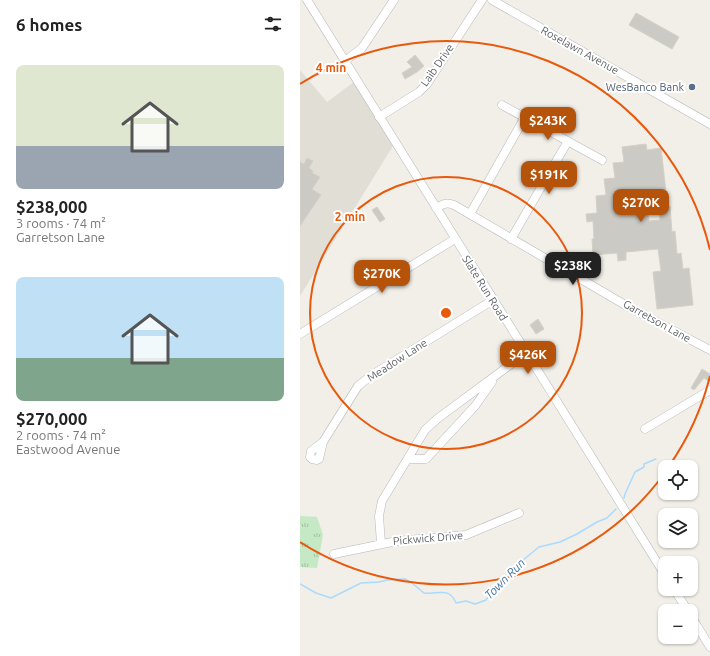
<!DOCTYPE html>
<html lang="en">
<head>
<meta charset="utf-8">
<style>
  body { margin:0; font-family:Ubuntu,sans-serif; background:#f2f2f2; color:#222; height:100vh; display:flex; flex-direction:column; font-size:15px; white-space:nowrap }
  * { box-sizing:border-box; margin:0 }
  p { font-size:13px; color:#767676 }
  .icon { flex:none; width:22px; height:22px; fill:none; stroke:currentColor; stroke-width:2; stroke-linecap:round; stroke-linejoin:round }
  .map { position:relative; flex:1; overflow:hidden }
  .panel { display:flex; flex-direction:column; background:#fff; width:300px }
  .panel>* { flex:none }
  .tools { position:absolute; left:358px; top:460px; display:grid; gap:8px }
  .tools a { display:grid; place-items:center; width:40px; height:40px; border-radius:8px; background:#fff; box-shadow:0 1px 3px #0004; font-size:20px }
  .price { position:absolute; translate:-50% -34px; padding:0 9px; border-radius:8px; background:#b45309; color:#fff; font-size:13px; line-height:26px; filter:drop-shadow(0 1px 2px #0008) }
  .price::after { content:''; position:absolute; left:50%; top:24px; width:12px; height:9px; margin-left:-6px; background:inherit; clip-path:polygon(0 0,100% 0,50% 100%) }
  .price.selected { background:#222; color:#fff }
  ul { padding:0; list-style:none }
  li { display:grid; align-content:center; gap:8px; height:212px; padding:0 16px }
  li span { display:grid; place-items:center; height:124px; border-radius:8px; color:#555 }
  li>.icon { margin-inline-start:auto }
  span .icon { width:72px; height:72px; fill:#fffc; stroke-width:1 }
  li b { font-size:17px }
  h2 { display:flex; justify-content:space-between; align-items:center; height:48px; padding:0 16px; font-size:17px }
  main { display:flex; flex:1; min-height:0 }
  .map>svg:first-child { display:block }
  .education { fill:#e1ded6 }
  .grass { fill:url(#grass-tufts) }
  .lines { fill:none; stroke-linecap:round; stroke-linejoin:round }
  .stream { stroke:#aadaff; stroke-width:1.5 }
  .building { fill:#cccac5; stroke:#d6d1c6 }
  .minor-casing { stroke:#b5b8bc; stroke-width:9 }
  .minor { stroke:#fff; stroke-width:8 }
  .ring { fill:none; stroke:#e8590c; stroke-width:2 }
  .service-dot { fill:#5c6f8a; stroke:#fff; stroke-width:1.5 }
  .labels { text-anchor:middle; stroke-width:4; stroke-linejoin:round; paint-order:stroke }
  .street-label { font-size:11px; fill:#5f6368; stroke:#fff }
  .service-label { font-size:11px; fill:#4e5e75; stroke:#fff; text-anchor:end }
  .water-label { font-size:12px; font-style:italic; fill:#4174aa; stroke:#fff }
  .centre { fill:#e8590c; stroke:#fff; stroke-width:2 }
  .ring-label { font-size:12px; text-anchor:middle; font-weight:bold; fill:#e8590c; stroke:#fff; stroke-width:4; stroke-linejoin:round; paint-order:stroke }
</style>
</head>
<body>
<main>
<section class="panel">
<h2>6 homes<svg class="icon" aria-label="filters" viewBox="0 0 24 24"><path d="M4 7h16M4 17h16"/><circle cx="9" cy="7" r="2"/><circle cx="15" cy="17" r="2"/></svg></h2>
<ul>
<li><span style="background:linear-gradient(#dfe7d0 65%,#9aa5b1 0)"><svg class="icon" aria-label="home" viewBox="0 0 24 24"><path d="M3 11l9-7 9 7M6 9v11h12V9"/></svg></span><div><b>$238,000</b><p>3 rooms · 74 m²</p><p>Garretson Lane</p></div></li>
<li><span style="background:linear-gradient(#bfe0f5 65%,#7fa58c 0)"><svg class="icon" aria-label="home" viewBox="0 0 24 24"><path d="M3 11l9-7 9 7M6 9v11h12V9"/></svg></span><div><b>$270,000</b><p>2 rooms · 74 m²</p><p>Eastwood Avenue</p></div></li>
</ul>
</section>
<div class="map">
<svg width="410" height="656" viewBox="0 0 410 656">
  <defs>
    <pattern id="grass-tufts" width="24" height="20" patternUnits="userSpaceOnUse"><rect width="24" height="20" fill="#c5e8c5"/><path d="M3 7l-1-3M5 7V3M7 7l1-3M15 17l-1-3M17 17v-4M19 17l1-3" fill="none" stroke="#a3c0a4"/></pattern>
  </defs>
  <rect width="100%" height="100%" fill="#f1efe8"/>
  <path class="education" d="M0 70 27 102 54 82 93 146 0 296Z"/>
  <path class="grass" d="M0 516 17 517 23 535 17 568 0 567Z"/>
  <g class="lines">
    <path class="stream" d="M324 498 325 494 335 472 344 467V464L356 459
      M0 584 16 593 31 598 61 583 79 582 87 580 105 579 112 583 124 593C138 595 149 586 156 603L166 601 175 604 186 600 190 594 196 591 198 586 207 578 212 569 239 547 260 542 277 534 297 522 307 518 316 509"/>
  </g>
  <path class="building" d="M336 13 379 37 372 49 329 25Z
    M115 55 124 66 117 72 105 79 102 73 112 67 107 62Z
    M346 144 347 150 361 148 366 192 350 194 351 201H347L349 221 360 220 359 207 370 206 372 232 375 231 377 254 381 253 383 269 389 268 393 305 357 309 353 272 361 271 358 249 326 252V260L318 261 317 253 293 255 292 239H294L293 221 287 222 286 214 297 213 296 196 306 195 304 179 315 178 313 163 324 162 322 147Z
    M7 158 13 161 9 168 13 171 12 173 20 177 12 189 21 195 0 226V162L4 164Z
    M77 207 85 219 80 222 72 210Z
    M238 319 244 329 236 334 230 325Z
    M402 369 410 374V382L404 378 394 390 391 388Z"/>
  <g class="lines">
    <defs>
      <path id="minor" d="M7 0 365 575
        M192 0 410 124
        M45 61 62 48 94 0
        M202 105 302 160
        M79 117 119 92 127 84 182 0
        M136 208C143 204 146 202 154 205L327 306 410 350
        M170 214 225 117
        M211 239 268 141
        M0 334 155 239
        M345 429 410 390
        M23 442 58 386 72 375 193 300
        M23 442 19 459 17 460 12 459 10 457 11 451Z
        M108 459H126L175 406 192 382
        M81 543 79 516 82 501 125 430 137 419 226 353
        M34 554 97 541 166 535 219 513
        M374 589 388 611
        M391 616 410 647"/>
    </defs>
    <use href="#minor" class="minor-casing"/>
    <use href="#minor" class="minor"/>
  </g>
  <g class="ring">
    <circle cx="146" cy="313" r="136"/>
    <path d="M410 376A271 271 0 0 1 369 466M364 474A271 271 0 0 1 0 542M0 84A271 271 0 0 1 410 250"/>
  </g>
  <circle class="service-dot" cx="392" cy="87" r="4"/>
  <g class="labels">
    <g class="street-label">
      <text transform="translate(280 50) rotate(29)" y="4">Roselawn Avenue</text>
      <text transform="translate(137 65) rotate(-55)" y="4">Laib Drive</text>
      <text transform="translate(185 288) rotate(58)" y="4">Slate Run Road</text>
      <text transform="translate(357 321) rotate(29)" y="4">Garretson Lane</text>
      <text transform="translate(97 360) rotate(-33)" y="4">Meadow Lane</text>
      <text transform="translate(128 538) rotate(-5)" y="4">Pickwick Drive</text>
    </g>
    <g class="service-label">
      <text x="384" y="91">WesBanco Bank</text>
    </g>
    <g class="water-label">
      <text transform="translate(205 579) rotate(-45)" y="4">Town Run</text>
    </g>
  </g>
  <circle cx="146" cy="313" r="6" class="centre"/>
  <g class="ring-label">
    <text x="31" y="72">4 min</text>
    <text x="50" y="221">2 min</text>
  </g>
</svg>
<div class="tools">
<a><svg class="icon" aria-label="locate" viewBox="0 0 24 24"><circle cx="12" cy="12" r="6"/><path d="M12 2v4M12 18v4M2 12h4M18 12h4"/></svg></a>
<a><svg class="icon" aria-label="layers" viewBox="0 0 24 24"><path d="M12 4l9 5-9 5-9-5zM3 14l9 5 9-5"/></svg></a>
<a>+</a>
<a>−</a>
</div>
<b class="price" style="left:248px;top:141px">$243K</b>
<b class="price" style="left:249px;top:195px">$191K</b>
<b class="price" style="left:341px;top:223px">$270K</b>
<b class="price selected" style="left:273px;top:286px">$238K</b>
<b class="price" style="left:82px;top:294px">$270K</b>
<b class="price" style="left:228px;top:375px">$426K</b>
</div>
</main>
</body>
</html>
